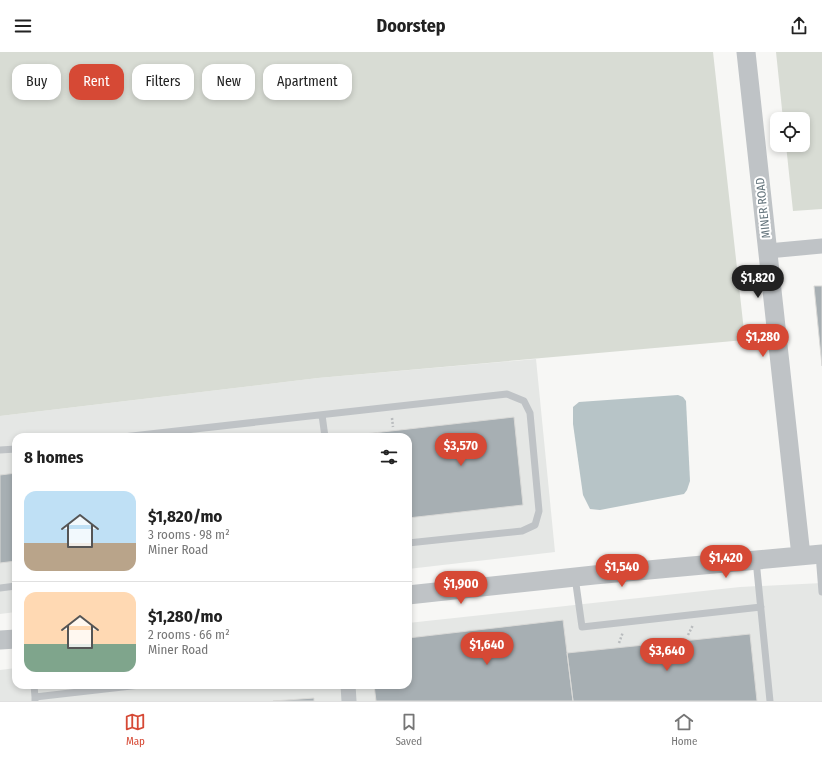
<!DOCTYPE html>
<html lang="en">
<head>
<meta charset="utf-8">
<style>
  body { margin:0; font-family:"Fira Sans Condensed",sans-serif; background:#f2f2f2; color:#222; height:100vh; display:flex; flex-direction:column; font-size:15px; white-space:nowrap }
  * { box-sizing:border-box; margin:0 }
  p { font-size:13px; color:#767676 }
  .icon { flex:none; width:22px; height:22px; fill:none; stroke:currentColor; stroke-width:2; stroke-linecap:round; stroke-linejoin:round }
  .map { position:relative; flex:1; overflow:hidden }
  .sheet { position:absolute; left:12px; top:381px; width:400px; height:256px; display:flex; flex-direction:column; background:#fff; border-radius:12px; box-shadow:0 2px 6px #0003 }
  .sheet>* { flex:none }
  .top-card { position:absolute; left:12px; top:12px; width:400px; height:36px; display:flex; gap:8px }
  .fabs { position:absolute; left:770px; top:60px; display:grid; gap:8px }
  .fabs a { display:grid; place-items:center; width:40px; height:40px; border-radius:8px; background:#fff; box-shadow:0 2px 6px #0003; font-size:20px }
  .price { position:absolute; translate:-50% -34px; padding:0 9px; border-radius:14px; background:#d64935; color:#fff; font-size:13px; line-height:26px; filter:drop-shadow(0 1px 2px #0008) }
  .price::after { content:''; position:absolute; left:50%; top:24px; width:12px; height:9px; margin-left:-6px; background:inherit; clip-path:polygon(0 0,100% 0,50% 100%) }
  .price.selected { background:#222; color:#fff }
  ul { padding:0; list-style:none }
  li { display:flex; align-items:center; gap:12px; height:100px; padding:0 12px }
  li+li { border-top:1px solid #e0e0e0 }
  li span { display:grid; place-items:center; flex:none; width:112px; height:80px; border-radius:12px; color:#555 }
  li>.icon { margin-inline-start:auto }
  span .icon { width:48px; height:48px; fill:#fffc; stroke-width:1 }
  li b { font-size:17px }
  h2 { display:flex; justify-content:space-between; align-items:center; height:48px; padding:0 12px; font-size:17px }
  .pill { padding:0 14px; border-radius:12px; background:#fff; box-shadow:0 2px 6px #0003; font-size:14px; line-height:36px }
  .pill.selected { background:#d64935; color:#fff }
  header { display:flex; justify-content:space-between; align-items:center; height:52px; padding:0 12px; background:#fff; font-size:18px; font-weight:700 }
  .dock { display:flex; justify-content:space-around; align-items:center; height:56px; border-top:1px solid #e0e0e0; background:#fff; font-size:11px; color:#767676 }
  .dock a { display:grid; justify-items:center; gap:2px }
  .dock .selected { color:#d64935 }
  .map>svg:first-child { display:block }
  .built { fill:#e5e7e5 }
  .green { fill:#d8dcd4 }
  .water { fill:#b7c4c7 }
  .building { fill:#a7afb3; stroke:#d9d9d7 }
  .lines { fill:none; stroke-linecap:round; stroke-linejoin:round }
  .path { stroke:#b9bcbe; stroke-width:2.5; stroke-dasharray:2 2; stroke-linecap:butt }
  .service { stroke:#bfc3c6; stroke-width:7 }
  .minor { stroke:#bfc3c6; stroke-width:15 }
  .tertiary { stroke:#bfc3c6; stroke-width:19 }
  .labels { text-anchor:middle; stroke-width:4; stroke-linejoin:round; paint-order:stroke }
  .street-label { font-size:12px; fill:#65757d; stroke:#fff }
</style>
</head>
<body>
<header><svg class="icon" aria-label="menu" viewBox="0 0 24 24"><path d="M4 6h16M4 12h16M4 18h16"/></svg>Doorstep<svg class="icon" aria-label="share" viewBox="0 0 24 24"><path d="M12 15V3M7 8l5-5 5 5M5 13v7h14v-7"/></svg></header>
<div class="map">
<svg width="822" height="649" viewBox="0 0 822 649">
  <rect width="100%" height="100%" fill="#f7f7f5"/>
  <path class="built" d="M536 307 555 500 408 517V385H16V560L0 562V364L318 326Z
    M822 531V649H0V618L16 616V633H408V571L740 535Z"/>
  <path class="green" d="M0 0H713L745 288 318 326 0 364Z
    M776 0H822V157L793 159 786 93H803V67H783Z"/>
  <path class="water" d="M678 343 683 345 686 349 690 429 687 438 684 442 600 458 590 457 583 443 573 372V355L579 350Z"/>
  <path class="building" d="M814 234H822V314Z
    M514 365 523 453 408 466V385H338Z
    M16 421V509L0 511V423Z
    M563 568 573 649H376L374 633H408V586Z
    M750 582 757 649H573L567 601Z
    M314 646V649H273Z"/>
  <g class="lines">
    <path class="path" d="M392 366 393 375
      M688 583 693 573
      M619 591 623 580"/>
    <path class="service" d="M322 363 325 385
      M123 385 507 342 524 349 530 361 539 459 535 473 522 479 408 491
      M0 398 16 397
      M819 502 822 540
      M756 508 770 649
      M575 525 582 575 761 555
      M0 536 16 534
      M34 633 35 645
      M35 649V645L140 633"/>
    <path class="minor" d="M768 199 822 194
      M348 633 349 649"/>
    <path class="tertiary" d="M746 0 801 504
      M408 543 594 523 822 502
      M0 588 16 587"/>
  </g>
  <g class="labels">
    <g class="street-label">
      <text transform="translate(763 156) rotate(-96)" y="4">MINER ROAD</text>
    </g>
  </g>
</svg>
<div class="fabs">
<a><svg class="icon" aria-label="locate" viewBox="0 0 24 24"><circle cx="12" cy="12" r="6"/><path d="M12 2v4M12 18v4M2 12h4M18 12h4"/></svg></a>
</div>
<b class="price selected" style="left:758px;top:247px">$1,820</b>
<b class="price" style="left:763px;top:306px">$1,280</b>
<b class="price" style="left:461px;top:415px">$3,570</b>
<b class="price" style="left:726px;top:527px">$1,420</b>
<b class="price" style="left:622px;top:536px">$1,540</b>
<b class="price" style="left:461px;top:553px">$1,900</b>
<b class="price" style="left:487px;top:614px">$1,640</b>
<b class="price" style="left:667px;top:620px">$3,640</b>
<div class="top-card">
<a class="pill">Buy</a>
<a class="pill selected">Rent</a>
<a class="pill">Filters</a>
<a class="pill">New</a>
<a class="pill">Apartment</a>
</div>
<section class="sheet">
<h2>8 homes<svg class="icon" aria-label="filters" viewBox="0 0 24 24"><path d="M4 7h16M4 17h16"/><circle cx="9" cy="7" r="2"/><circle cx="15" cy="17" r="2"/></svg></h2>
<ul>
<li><span style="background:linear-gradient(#bfe0f5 65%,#b9a48a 0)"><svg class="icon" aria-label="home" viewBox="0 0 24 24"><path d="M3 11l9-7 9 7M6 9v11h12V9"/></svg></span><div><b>$1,820/mo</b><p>3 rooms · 98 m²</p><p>Miner Road</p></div></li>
<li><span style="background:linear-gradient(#ffd9b3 65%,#7fa58c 0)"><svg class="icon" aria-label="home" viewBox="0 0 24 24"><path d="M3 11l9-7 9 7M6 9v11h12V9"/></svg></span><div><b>$1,280/mo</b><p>2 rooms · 66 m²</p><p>Miner Road</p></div></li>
</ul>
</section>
</div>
<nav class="dock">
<a class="selected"><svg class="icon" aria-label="map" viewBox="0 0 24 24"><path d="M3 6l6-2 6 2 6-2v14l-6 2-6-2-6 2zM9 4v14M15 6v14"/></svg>Map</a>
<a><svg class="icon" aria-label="saved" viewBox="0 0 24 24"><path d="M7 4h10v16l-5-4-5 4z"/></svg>Saved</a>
<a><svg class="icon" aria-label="home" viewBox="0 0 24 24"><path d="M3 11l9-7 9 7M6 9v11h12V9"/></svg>Home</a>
</nav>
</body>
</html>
